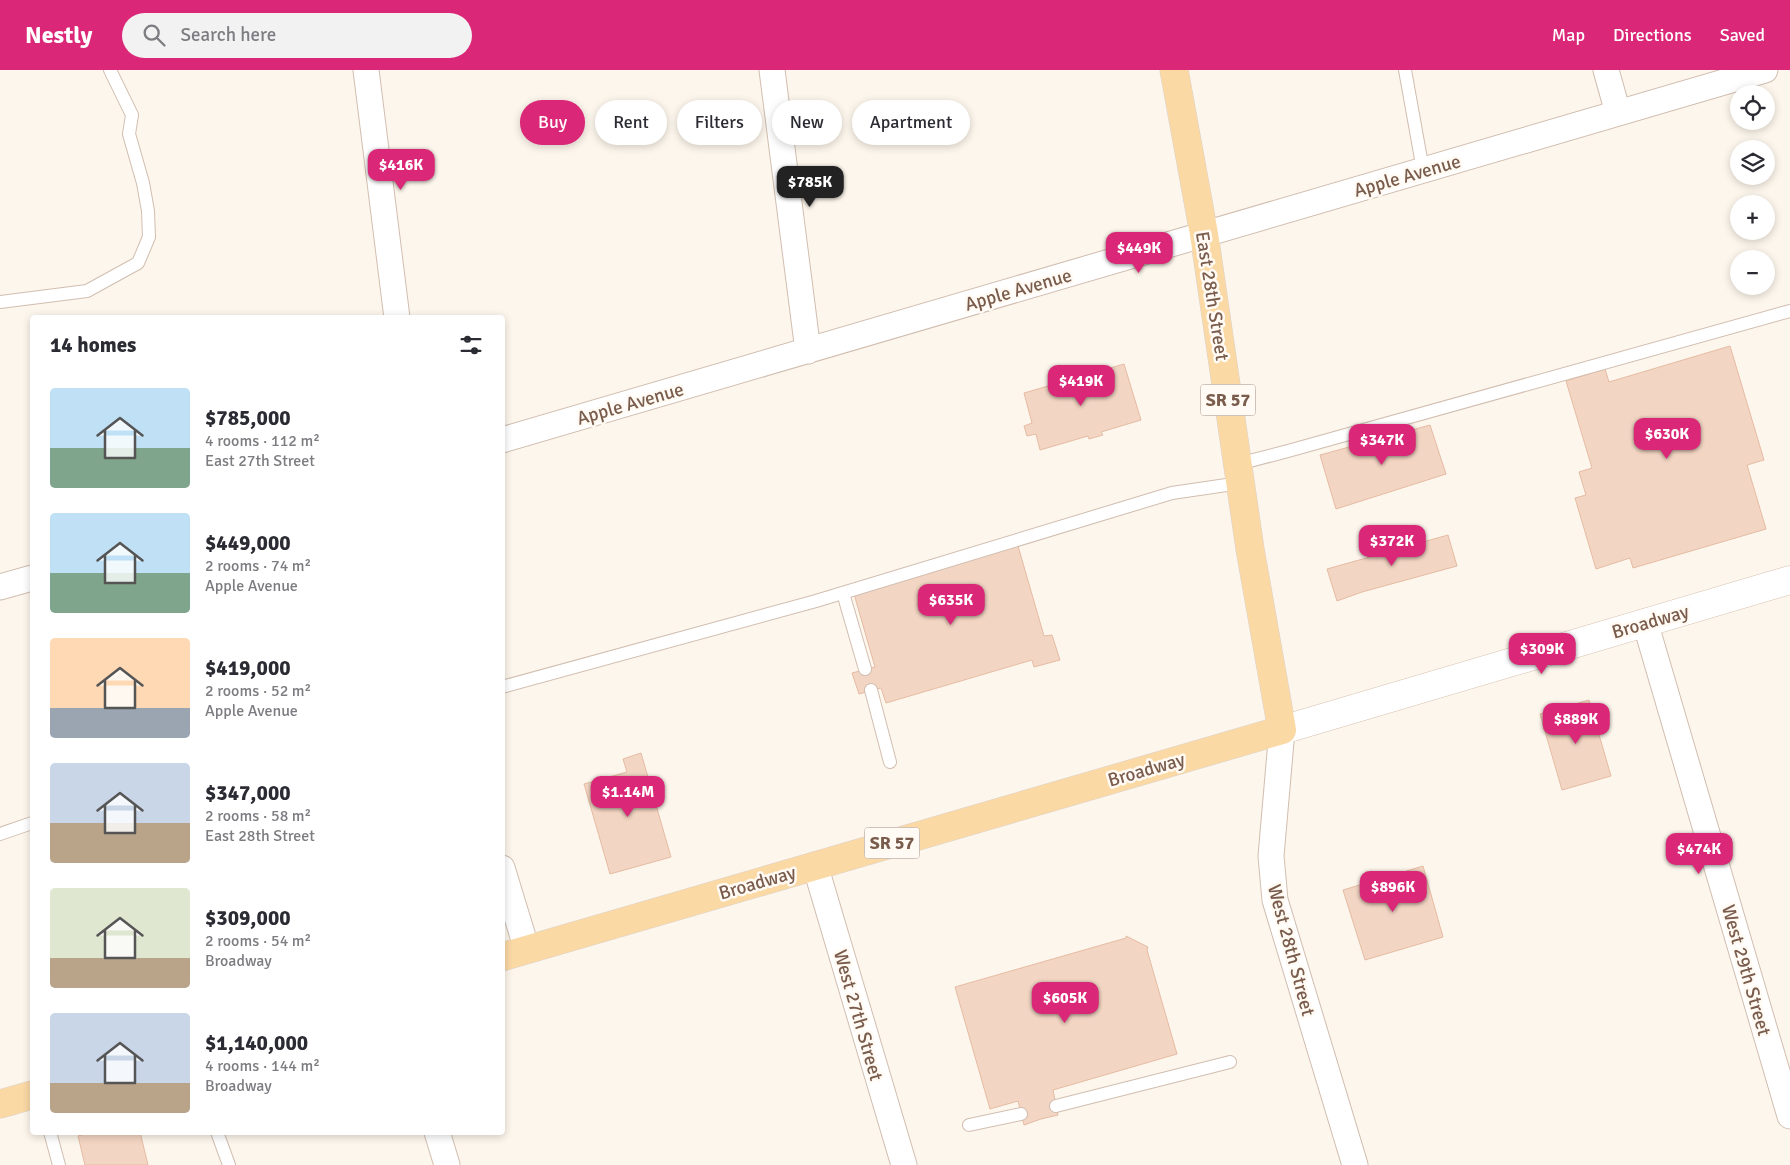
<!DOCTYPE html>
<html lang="en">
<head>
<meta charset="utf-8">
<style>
  body { margin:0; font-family:Signika,sans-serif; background:#f2f2f3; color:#2b2b33; height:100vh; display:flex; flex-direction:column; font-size:19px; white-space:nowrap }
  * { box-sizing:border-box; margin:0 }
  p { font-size:16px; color:#7c7c81 }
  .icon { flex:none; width:28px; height:28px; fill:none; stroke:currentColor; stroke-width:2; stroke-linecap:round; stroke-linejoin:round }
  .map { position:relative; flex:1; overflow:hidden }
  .sheet { position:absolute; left:30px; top:245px; width:475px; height:820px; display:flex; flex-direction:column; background:#fff; border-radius:5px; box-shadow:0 2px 8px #0003 }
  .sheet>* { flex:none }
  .guide { position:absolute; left:520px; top:30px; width:475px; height:45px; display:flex; gap:10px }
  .fabs { position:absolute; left:1730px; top:15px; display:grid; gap:10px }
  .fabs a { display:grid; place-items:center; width:45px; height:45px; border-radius:50%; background:#fff; box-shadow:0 2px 8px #0003; font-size:25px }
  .price { position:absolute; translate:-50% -42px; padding:0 11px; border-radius:10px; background:#db2777; color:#fff; font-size:16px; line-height:32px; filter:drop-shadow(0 1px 2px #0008) }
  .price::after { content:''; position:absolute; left:50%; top:30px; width:15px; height:11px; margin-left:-8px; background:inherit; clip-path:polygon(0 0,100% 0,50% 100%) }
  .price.active { background:#222; color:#fff }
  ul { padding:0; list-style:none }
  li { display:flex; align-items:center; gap:15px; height:125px; padding:0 20px }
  li span { display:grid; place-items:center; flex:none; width:140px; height:100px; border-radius:5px; color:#555 }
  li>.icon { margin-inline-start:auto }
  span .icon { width:60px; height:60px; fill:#fffc; stroke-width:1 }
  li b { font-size:21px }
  h2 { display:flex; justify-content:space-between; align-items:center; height:60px; padding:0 20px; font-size:21px }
  .chip { padding:0 18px; border-radius:22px; background:#fff; box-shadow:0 2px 8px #0003; font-size:18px; line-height:45px }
  .chip.active { background:#db2777; color:#fff }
  header { display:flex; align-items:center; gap:30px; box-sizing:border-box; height:70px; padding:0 25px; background:#db2777; color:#fff }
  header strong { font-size:24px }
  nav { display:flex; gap:28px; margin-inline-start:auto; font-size:18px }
  .search { width:350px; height:45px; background:#f2f2f3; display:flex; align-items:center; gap:12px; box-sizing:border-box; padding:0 18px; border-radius:28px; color:#7c7c81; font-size:19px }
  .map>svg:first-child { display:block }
  .building { fill:#f3d5c3; stroke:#e6bba3 }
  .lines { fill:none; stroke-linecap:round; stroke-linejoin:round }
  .lane-casing { stroke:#d1beb0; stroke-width:14 }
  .street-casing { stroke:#d1beb0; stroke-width:27 }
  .secondary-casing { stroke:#d6c0b0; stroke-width:29 }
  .primary-casing { stroke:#dad1cd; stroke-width:29 }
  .lane { stroke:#fff; stroke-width:12 }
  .street { stroke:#fff; stroke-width:25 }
  .secondary { stroke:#fff; stroke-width:28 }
  .primary { stroke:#fbd9a5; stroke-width:28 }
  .labels { text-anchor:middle; stroke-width:5; stroke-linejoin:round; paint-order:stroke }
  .shield { fill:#fffaf3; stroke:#a28b7f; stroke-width:1 }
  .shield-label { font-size:18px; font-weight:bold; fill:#7a5c4d }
  .street-label { font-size:19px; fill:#7a5c4d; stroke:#fffaf3 }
</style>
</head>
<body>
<header>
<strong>Nestly</strong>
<div class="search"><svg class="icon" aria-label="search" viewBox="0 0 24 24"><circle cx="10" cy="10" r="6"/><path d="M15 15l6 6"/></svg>Search here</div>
<nav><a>Map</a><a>Directions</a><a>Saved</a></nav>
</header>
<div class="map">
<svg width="1790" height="1095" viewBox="0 0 1790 1095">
  <rect width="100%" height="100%" fill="#fdf6ec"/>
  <path class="building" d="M1730 276 1764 390 1747 395 1766 459 1633 498 1630 488 1596 499 1575 428 1586 425 1579 402 1592 398 1566 311 1605 299 1609 312Z
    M1124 294 1141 350 1101 362 1103 365 1089 369 1088 366 1040 380 1036 364 1027 366 1024 356 1032 353 1024 323Z
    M1430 355 1446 404 1336 439 1320 385Z
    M1448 465 1457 496 1362 522 1337 531 1327 499Z
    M1018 476 1044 566 1052 565 1060 590 1034 597 1032 590 886 633 881 618 859 624 852 603 875 597 854 524Z
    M1589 630 1611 706 1562 720 1540 644Z
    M641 683 671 787 610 804 584 714 627 702 623 689Z
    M1423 796 1443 867 1365 890 1343 820Z
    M1126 866 1148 877 1147 880 1177 984 1053 1020 1058 1045 1041 1049 1024 1055 1018 1031 990 1039 955 917 1126 868Z
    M92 1062H140L148 1095H85L78 1066Z"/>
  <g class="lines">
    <defs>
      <path id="lane" d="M1405 0 1423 100
        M0 232 87 221 138 193 149 167 148 141 143 113 129 64 132 45 110 0
        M1238 394 1288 381 1790 241
        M843 523 865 599
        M502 617 816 531 1172 423 1240 413
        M871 620 890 692
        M0 764 32 753
        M1056 1036 1230 992
        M969 1055 1021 1044
        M50 1062 59 1095
        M217 1062 229 1095"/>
      <path id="street" d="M366 0 397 248
        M772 0 808 281
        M1606 0 1618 43
        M502 370 1765 0
        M0 517 32 508
        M1645 552 1790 1046
        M1282 660 1271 786 1275 830 1355 1095
        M815 795 904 1095
        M502 798 527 880
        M437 1062 447 1095"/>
      <path id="secondary" d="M1282 660 1790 510"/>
      <path id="primary" d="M502 887 1282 660 1250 479 1204 164 1174 0
        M0 1034 32 1025"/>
    </defs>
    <use href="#lane" class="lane-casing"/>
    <use href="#street" class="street-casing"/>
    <use href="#secondary" class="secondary-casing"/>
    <use href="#primary" class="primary-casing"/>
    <use href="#lane" class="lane"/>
    <use href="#street" class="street"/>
    <use href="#secondary" class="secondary"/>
    <use href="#primary" class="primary"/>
  </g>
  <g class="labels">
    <g class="shield">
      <rect x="1200.5" y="314.5" width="55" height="31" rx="4"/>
      <rect x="864.5" y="757.5" width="55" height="31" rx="4"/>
    </g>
    <g class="shield-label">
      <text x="1228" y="336">SR 57</text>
      <text x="892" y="779">SR 57</text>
    </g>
    <g class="street-label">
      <text transform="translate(1407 105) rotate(-16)" y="7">Apple Avenue</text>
      <text transform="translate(1018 219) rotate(-16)" y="7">Apple Avenue</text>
      <text transform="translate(1213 226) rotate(81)" y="7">East 28th Street</text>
      <text transform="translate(630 333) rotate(-16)" y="7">Apple Avenue</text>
      <text transform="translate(1650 551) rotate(-16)" y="7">Broadway</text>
      <text transform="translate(1146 699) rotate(-16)" y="7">Broadway</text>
      <text transform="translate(757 812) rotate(-16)" y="7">Broadway</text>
      <text transform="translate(1292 880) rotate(75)" y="7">West 28th Street</text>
      <text transform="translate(1747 900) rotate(74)" y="7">West 29th Street</text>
      <text transform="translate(859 945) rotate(74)" y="7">West 27th Street</text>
    </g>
  </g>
</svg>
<div class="fabs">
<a><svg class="icon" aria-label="locate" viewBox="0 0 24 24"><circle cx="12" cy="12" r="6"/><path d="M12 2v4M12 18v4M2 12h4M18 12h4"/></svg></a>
<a><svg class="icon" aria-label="layers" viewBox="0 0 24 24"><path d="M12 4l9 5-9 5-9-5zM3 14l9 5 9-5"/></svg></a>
<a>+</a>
<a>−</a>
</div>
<b class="price" style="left:401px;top:121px">$416K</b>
<b class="price active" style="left:810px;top:138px">$785K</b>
<b class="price" style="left:1139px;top:204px">$449K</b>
<b class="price" style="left:1081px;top:337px">$419K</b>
<b class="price" style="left:1667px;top:390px">$630K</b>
<b class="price" style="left:1382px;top:396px">$347K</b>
<b class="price" style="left:1392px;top:497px">$372K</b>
<b class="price" style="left:951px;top:556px">$635K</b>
<b class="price" style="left:1542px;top:605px">$309K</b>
<b class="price" style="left:1576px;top:675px">$889K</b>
<b class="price" style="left:628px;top:748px">$1.14M</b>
<b class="price" style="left:1699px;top:805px">$474K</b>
<b class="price" style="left:1393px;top:843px">$896K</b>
<b class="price" style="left:1065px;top:954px">$605K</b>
<div class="guide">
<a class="chip active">Buy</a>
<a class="chip">Rent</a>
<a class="chip">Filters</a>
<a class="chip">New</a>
<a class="chip">Apartment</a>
</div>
<section class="sheet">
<h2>14 homes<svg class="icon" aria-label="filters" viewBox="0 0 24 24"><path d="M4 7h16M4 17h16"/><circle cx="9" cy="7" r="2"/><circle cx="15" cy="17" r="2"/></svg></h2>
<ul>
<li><span style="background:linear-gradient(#bfe0f5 60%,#7fa58c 0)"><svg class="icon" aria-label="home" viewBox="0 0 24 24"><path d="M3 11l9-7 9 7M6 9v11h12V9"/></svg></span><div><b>$785,000</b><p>4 rooms · 112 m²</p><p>East 27th Street</p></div></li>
<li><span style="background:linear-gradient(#bfe0f5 60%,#7fa58c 0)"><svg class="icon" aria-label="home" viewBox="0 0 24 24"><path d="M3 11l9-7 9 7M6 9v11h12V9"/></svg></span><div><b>$449,000</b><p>2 rooms · 74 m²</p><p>Apple Avenue</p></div></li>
<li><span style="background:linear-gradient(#ffd9b3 70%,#9aa5b1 0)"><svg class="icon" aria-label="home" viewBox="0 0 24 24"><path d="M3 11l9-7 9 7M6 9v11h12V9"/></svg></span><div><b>$419,000</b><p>2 rooms · 52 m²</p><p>Apple Avenue</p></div></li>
<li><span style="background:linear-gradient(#c9d6e8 60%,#b9a48a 0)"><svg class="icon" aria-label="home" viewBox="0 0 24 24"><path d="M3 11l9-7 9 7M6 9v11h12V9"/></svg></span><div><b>$347,000</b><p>2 rooms · 58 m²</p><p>East 28th Street</p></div></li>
<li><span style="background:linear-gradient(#dfe7d0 70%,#b9a48a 0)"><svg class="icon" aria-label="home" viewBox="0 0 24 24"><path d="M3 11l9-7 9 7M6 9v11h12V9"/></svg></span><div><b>$309,000</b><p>2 rooms · 54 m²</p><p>Broadway</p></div></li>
<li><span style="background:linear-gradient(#c9d6e8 70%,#b9a48a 0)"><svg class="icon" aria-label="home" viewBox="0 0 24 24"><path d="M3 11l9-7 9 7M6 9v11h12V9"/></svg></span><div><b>$1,140,000</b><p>4 rooms · 144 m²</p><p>Broadway</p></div></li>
</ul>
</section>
</div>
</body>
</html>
